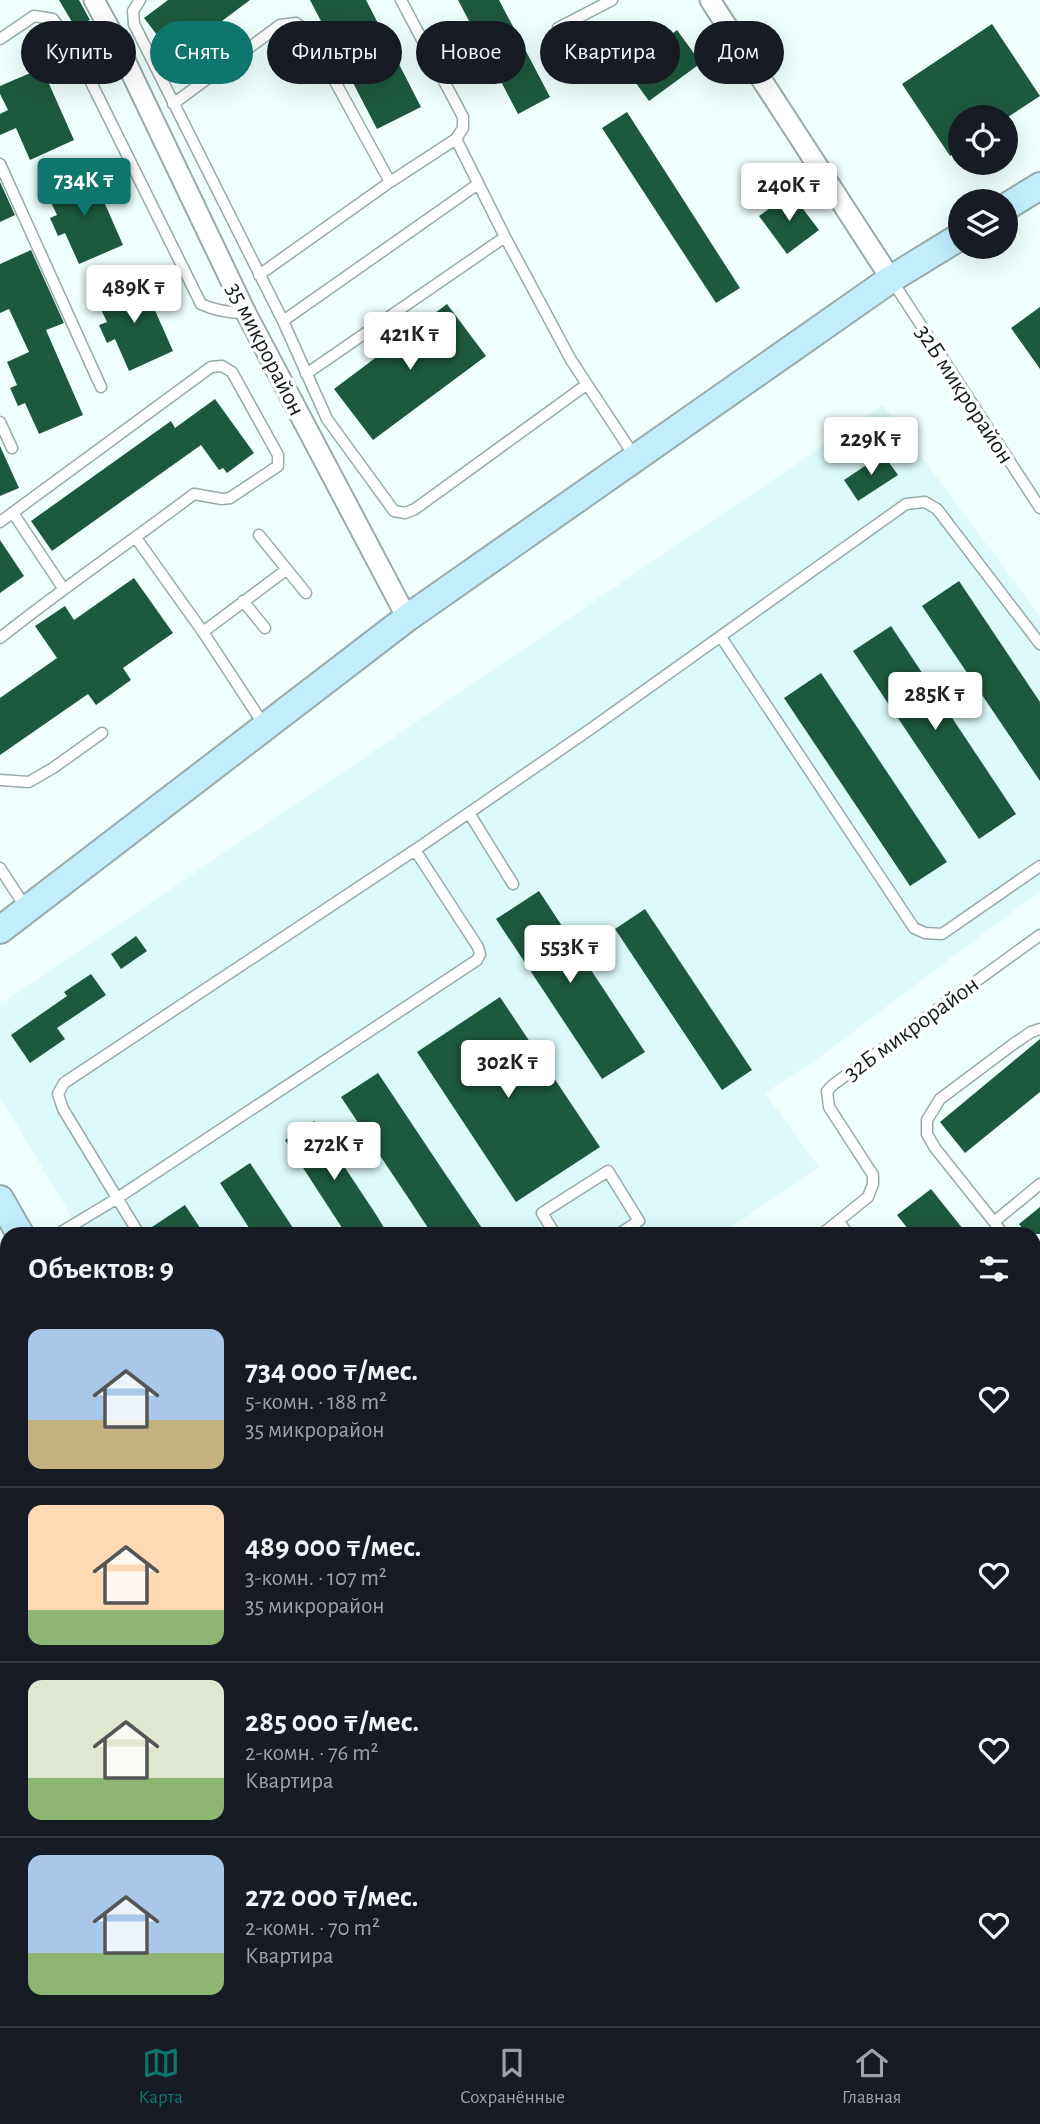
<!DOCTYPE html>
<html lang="ru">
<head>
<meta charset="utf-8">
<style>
  body { margin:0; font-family:"Alegreya Sans",sans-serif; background:#20242c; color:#f1f3f6; height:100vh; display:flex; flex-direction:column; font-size:26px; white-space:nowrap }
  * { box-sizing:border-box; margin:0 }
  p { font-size:23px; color:#9ea1a6 }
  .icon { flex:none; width:38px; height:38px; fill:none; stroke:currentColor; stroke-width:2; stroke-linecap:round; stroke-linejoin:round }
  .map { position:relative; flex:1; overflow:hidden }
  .panel { position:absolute; left:0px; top:1227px; width:1041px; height:800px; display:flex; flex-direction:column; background:#171b24; border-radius:21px 21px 0 0; box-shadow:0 7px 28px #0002 }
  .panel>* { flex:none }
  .hud { position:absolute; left:21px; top:21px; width:999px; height:63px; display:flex; gap:14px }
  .tools { position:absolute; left:948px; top:105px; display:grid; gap:14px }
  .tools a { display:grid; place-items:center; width:70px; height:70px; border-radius:50%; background:#171b24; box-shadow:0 7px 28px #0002; font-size:35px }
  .price { position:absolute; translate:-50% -60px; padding:0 16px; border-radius:7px; background:#fff; color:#222; font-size:23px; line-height:46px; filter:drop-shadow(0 2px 4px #0008) }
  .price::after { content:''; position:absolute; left:50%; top:42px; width:21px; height:16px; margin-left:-10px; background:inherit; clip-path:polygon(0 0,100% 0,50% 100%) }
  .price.current { background:#0f766e; color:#fff }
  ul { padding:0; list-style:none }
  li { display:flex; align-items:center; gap:21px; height:175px; padding:0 28px }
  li+li { border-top:2px solid #363941 }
  li span { display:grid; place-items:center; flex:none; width:196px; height:140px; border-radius:14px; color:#555 }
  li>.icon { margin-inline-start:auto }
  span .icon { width:84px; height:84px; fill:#fffc; stroke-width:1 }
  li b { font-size:30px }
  h2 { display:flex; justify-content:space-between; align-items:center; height:84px; padding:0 28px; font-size:30px }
  .chip { padding:0 24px; border-radius:32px; background:#171b24; box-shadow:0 7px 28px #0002; font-size:24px; line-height:63px }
  .chip.current { background:#0f766e; color:#fff }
  .menu { display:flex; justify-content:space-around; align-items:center; height:98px; border-top:2px solid #363941; background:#171b24; font-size:19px; color:#9ea1a6 }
  .menu a { display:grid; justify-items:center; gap:4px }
  .menu .current { color:#0f766e }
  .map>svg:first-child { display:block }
  .built { fill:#ddfafa }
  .building { fill:#1d593e }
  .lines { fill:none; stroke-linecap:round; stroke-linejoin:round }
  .lane-casing { stroke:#98abaa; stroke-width:13 }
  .street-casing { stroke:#98abaa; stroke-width:23 }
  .secondary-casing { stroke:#98abaa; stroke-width:30 }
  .lane { stroke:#fff; stroke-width:10 }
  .street { stroke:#fff; stroke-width:19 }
  .secondary { stroke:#c1edfd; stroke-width:26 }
  .labels { text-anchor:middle; stroke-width:7; stroke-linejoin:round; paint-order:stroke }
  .street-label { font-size:24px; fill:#161d1d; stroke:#fff }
</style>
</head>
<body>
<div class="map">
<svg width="1040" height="2026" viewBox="0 0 1040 2026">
  <rect width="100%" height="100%" fill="#effffe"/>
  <path class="built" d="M883 405 1040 616V891L820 1057 765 1093 819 1167 721 1234H82L0 1097V1005Z"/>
  <path class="building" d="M59 0H79L90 20 75 27Z
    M168 0H250L174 57 144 18Z
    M310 0H366L421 107 377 129Z
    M458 0H499L550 97 518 114Z
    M992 24 1040 96 1008 117H961V149L950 156 902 84Z
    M677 30 701 63 649 101 625 68Z
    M42 68 74 140 30 160 16 128 0 135V114L8 110 0 94V86Z
    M627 112 740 288 716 303 602 128Z
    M91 172 123 245 79 264 65 233 58 236 50 218 57 215 46 192Z
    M0 182 15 215 0 222Z
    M791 193 819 230 787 254 759 216Z
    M31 250 64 323 46 330 83 415 39 434 25 403 18 406 10 388 17 385 7 362 29 352 9 309 0 313V264Z
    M141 279 173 351 129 371 115 339 107 343 99 325 107 322 96 299Z
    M447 304 486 356 373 440 334 389Z
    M1040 307V369L1011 328Z
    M215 399 254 453 227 473 223 468 219 470 201 445 52 551 31 521 171 421 175 428Z
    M0 446 19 488 0 496Z
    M883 454 898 475 858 501 844 480Z
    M0 540 24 576 0 593Z
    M134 578 173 633 123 668 131 680 96 705 88 694 0 755V698L57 658 35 626 65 606 74 620Z
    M959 581 1040 702V781L922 606Z
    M891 626 1016 814 979 839 853 651Z
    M821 673 947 862 910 886 784 698Z
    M539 891 645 1052 602 1079 496 919Z
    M645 909 752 1070 722 1090 615 929Z
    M136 936 147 951 121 969 111 954Z
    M91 974 106 995 57 1028 65 1039 30 1063 11 1035 67 996 64 992Z
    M500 997 600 1147 516 1202 417 1052Z
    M1040 1039V1092L965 1153 940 1122Z
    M378 1073 442 1169 486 1234H432L411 1202 341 1097Z
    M314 1121 375 1213 388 1234H346L285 1140Z
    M250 1163 297 1234H253L220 1183Z
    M931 1189 967 1234H912L897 1215Z
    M185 1205 204 1234H146V1231Z
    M1040 1207V1234H1027L1019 1224Z"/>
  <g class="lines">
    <defs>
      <path id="lane" d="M140 0 133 11 134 24 283 321 327 419 394 511 405 513 415 509 586 385
        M401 0 463 117V128L456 139 505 237 571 360 635 457
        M558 28 612 0
        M68 38 113 35
        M0 39 34 16 53 19 77 54 201 304C216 311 230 313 246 313
        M173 104 280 25 296 23 308 32 390 182 259 275
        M0 164 101 387
        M390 182 456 139
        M891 279 1040 508
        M283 321 478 184
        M306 374 505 237
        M0 422 12 448
        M13 513 63 588
        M0 522 211 367 222 366 232 372 278 455V466L230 498 222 499 194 494C129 543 63 588 0 638
        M259 535 306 593
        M136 538 203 632 264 725
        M243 601 265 628
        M203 632 286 570
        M721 637 914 928 925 933 942 934 1040 866
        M0 780 29 782 53 768 102 733
        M469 813 513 884
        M415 850 592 728 906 504 925 502 937 509 1040 644
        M0 868 26 908
        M839 1222 848 1234
        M994 1222 935 1148 927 1134V1120L940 1099 1012 1045 1031 1032 1040 1029
        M58 1234 116 1199 477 960 480 954 478 947 415 850 64 1083 58 1094 63 1109 139 1234
        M555 1234 542 1213 608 1171 639 1221 619 1234
        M822 1234 868 1197 873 1184V1175L829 1107 827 1091 834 1084 1040 935
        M1003 1234 994 1222 1040 1184
        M1034 1276 1040 1284
        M0 1392 7 1403
        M1034 1393 1040 1389
        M0 1600 7 1611
        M1034 1636 1040 1640
        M0 1830 7 1825
        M1034 1927 1040 1917
        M0 1964 7 1959
        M252 2020 257 2026
        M412 2020 419 2026
        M612 2020 618 2026
        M957 2020 967 2026
        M130 2026 139 2020
        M324 2026 335 2020"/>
      <path id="street" d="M94 0 113 35 246 313 407 618
        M710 0 891 279"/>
      <path id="secondary" d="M1006 207 1040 186
        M0 930 407 618 891 279 961 236
        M0 1199 20 1234
        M526 2020 533 2026
        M556 2020 563 2026"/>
    </defs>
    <use href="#lane" class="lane-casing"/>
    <use href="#street" class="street-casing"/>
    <use href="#secondary" class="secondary-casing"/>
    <use href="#lane" class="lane"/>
    <use href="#street" class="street"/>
    <use href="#secondary" class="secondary"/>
  </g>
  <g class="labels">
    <g class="street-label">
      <text transform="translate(266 349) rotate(63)" y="8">35 микрорайон</text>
      <text transform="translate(965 394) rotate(57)" y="8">32Б микрорайон</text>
      <text transform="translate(911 1028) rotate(-36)" y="8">32Б микрорайон</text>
    </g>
  </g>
</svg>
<div class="tools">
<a><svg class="icon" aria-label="locate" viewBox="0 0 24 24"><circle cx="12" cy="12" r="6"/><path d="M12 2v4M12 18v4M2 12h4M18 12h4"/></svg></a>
<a><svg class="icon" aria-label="layers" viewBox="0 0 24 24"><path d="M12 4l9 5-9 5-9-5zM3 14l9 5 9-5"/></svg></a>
</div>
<b class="price current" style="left:84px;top:218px">734K ₸</b>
<b class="price" style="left:789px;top:223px">240K ₸</b>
<b class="price" style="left:134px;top:325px">489K ₸</b>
<b class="price" style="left:410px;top:372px">421K ₸</b>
<b class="price" style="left:871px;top:477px">229K ₸</b>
<b class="price" style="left:935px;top:732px">285K ₸</b>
<b class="price" style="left:570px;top:985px">553K ₸</b>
<b class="price" style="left:508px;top:1100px">302K ₸</b>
<b class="price" style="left:334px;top:1182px">272K ₸</b>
<div class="hud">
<a class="chip">Купить</a>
<a class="chip current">Снять</a>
<a class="chip">Фильтры</a>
<a class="chip">Новое</a>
<a class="chip">Квартира</a>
<a class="chip">Дом</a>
</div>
<section class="panel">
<h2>Объектов: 9<svg class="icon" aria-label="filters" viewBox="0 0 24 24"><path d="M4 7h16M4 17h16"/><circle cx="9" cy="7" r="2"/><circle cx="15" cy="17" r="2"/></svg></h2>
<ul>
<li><span style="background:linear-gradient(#a9c7e8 65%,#c2b280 0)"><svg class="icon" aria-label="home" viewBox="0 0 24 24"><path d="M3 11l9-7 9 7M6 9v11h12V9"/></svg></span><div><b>734 000 ₸/мес.</b><p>5-комн. · 188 m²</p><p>35 микрорайон</p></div><svg class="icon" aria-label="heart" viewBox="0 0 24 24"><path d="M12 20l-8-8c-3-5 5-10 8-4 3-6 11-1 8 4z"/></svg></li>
<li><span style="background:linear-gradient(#ffd9b3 75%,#8fb573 0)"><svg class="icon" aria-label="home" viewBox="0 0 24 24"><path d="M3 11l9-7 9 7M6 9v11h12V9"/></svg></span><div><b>489 000 ₸/мес.</b><p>3-комн. · 107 m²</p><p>35 микрорайон</p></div><svg class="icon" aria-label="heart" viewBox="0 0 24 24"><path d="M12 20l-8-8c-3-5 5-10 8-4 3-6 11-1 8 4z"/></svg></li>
<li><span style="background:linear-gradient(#dfe7d0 70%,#8fb573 0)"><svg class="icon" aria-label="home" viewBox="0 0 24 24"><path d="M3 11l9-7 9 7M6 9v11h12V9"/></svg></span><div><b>285 000 ₸/мес.</b><p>2-комн. · 76 m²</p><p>Квартира</p></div><svg class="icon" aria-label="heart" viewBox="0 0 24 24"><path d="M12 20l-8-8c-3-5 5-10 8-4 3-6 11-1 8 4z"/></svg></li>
<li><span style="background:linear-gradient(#a9c7e8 70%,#8fb573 0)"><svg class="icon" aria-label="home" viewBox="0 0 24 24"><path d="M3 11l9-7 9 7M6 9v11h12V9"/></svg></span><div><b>272 000 ₸/мес.</b><p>2-комн. · 70 m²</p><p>Квартира</p></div><svg class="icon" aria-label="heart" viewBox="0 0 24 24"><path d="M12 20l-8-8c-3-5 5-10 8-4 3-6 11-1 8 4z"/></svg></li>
</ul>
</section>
</div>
<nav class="menu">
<a class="current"><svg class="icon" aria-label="map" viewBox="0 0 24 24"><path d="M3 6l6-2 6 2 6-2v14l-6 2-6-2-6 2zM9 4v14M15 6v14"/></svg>Карта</a>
<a><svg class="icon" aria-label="saved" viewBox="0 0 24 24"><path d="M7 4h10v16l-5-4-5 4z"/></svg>Сохранённые</a>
<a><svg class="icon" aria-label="home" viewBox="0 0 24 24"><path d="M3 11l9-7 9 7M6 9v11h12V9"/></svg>Главная</a>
</nav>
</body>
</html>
